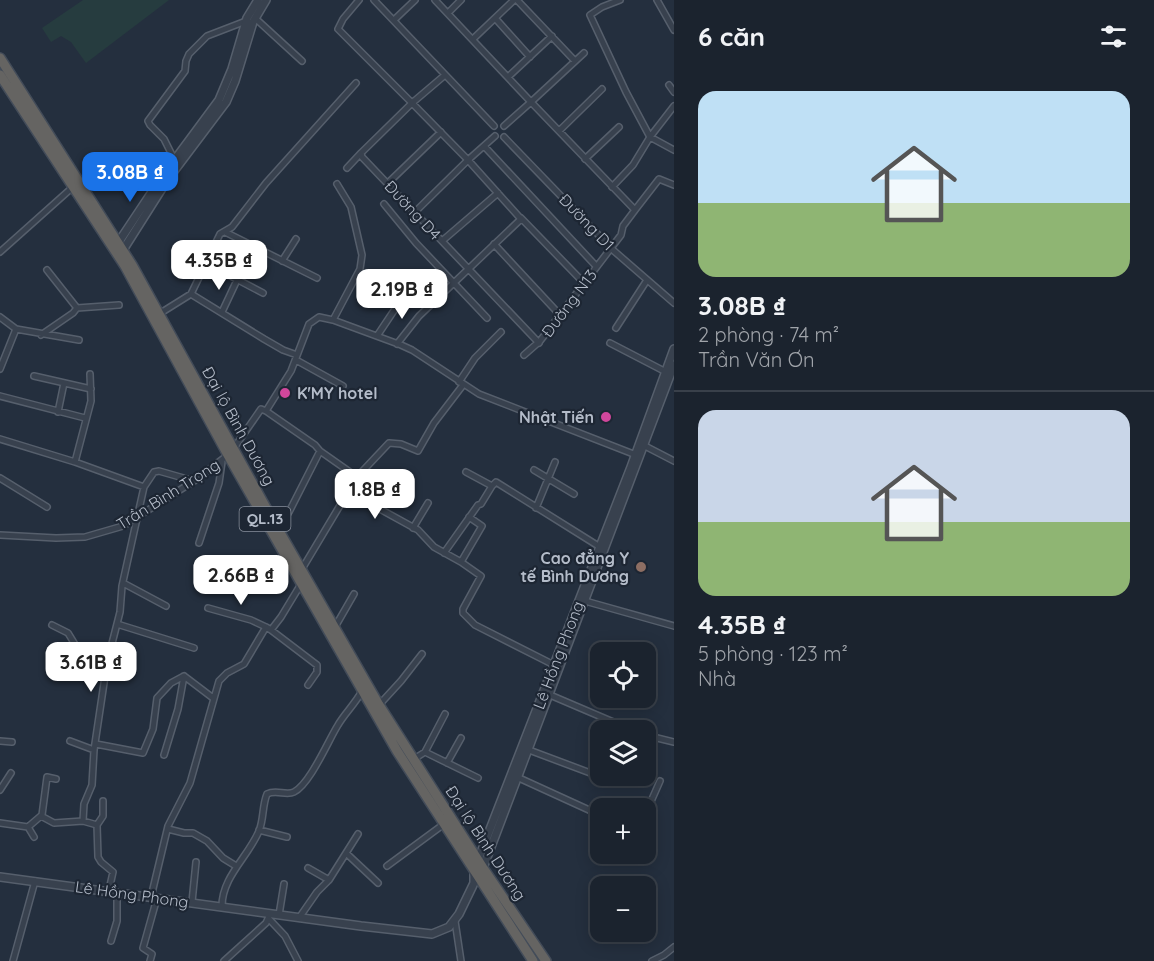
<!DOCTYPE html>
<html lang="vi">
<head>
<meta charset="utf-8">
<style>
  body { margin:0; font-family:Quicksand,sans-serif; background:#282f3a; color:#f1f3f6; height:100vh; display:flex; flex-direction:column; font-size:22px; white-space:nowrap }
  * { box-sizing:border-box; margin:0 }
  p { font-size:20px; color:#a0a4aa }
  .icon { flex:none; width:33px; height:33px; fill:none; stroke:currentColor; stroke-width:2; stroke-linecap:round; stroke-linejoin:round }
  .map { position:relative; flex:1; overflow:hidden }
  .details { display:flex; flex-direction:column; background:#1b232e; width:480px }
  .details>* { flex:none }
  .buttons { position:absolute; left:590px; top:642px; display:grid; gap:12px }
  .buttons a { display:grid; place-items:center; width:66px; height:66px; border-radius:12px; background:#1b232e; box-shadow:0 3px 15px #0003,0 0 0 2px #39404a; font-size:30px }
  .price { position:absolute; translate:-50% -51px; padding:0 14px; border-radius:12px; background:#fff; color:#222; font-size:20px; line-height:39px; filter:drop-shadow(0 2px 3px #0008) }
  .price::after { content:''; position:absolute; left:50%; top:36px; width:18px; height:14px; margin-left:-9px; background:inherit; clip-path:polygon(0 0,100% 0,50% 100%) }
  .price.current { background:#1a73e8; color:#fff }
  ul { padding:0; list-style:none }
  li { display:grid; align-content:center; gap:12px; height:318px; padding:0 24px }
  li+li { border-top:2px solid #39404a }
  li span { display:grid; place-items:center; height:186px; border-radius:18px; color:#555 }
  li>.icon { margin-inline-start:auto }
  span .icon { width:108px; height:108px; fill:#fffc; stroke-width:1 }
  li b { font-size:26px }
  h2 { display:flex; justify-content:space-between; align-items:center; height:72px; padding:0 24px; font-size:26px }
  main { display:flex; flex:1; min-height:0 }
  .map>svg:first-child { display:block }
  .green { fill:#263c3f }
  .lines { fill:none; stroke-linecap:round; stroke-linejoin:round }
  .minor-casing { stroke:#565f6c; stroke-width:8 }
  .tertiary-casing { stroke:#565f6c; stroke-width:10 }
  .trunk-casing { stroke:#434c59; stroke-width:12 }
  .minor { stroke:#38414e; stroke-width:5 }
  .tertiary { stroke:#38414e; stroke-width:7 }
  .trunk { stroke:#656462; stroke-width:9 }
  .hotel-dot { fill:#d1479c; stroke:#1d2633; stroke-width:2 }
  .education-dot { fill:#8d6e63; stroke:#1d2633; stroke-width:2 }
  .labels { text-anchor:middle; stroke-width:4.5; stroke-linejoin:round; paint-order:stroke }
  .shield { fill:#1d2633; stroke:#878f9c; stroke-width:1.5 }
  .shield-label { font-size:15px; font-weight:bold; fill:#b4bcc9 }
  .street-label { font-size:16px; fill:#b4bcc9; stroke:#1d2633 }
  .poi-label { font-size:16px; font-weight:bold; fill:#b4bcc9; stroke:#1d2633; text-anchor:end }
</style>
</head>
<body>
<main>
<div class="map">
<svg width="674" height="961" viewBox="0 0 674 961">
  <rect width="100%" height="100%" fill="#242f3e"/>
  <path class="green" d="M83 0H169L86 63 71 42 61 36 51 42 42 28Z"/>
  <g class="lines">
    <defs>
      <path id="minor" d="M359 0 343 19 338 29 412 103 445 75
        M374 0 494 126
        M435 0 531 102 504 126
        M517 0 575 61
        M620 0 602 7 590 15 626 92 650 137 674 106
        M657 0 674 30
        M448 13 461 0
        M255 18 302 61
        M495 18 530 57
        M394 20 415 0
        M473 39 514 0
        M508 77 552 36
        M669 85 674 92
        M559 131 602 89
        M504 137 614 251 674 303
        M484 146 596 266
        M585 159 619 127
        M175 161 164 139 150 125 148 121 185 71 186 61 189 54 207 36 246 21
        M347 168 361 153
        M388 183 441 132
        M612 187 633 165 650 137 674 150
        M384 204 416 243 487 318
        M635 210 659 179 674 185
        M415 212 468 160 412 103 361 153 362 157 539 343
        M521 218 583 282
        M225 232 317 278
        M442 241 498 193
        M494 244 560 315
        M0 252 74 186
        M282 261 296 239
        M206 263 263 293
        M191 294 220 234 232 227 266 183 356 83
        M77 308 119 305
        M222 312 253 246
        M159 314 191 294 264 339 283 350 297 355
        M0 317 16 329 79 340
        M333 320 360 269 362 255 351 207 337 184
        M616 328 647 280
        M41 335 73 313 77 308 47 270
        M377 336 407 291
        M610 343 666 372
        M397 344 419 316 521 219 468 160 495 136
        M524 355 540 341 621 235 623 226 635 210 531 102 584 53
        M296 360 343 386
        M0 369 16 329
        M34 376 91 389
        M459 382 475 358 501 332
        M0 396 85 418
        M266 411 315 445 320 451
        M58 412 64 383
        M0 439 75 462 144 487 122 586 120 612 107 663 94 750 92 785 84 804 83 821 97 825 98 857 101 862 113 872 109 890
        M645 446 674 461
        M234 448 261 409 266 411 291 371 309 324 319 317 333 320 401 345 412 350 479 394 636 455
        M75 462 91 401 90 374
        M534 470 574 494
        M0 478 47 507
        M492 486 496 482 600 547
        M144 487 154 472 159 471 194 481
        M349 492 418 530 434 547 461 562
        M536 508 555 462
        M469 517 482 526 461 562 481 576 463 609V613L475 625 554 665
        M277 526 284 520 289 512 320 451 357 477
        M413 528 428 503
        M0 535 56 538 85 537 123 526 194 481 228 455
        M199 543 219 483 222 462
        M444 553 478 505 481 504 492 486 466 472
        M302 569 357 477 389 443 401 444 418 451 434 423 463 385
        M123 583 166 606
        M585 601 674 626
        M208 608 251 620 266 627
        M117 624 194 648
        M52 625 68 633 79 651 108 659
        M335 627 354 594
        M271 630 317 665V672L308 685
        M550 695 632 730
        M379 705 401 681 422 654
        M645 735 674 742
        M0 741 12 742
        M70 741 94 750
        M96 744 143 753 153 729 157 698 171 683 184 676
        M529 750 593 774
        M425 752 445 714
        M164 755 178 709 184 676 213 698
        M414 759 425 752 478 778
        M447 763 461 738
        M519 778 600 815
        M0 790 11 773
        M645 815 660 781
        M41 816 54 823 83 821
        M0 823 28 827 34 837
        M97 825 103 816V801
        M28 827 42 815 47 777 56 779
        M168 829 184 833H193L207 841 223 858 236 866
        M259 830 287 837
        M346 853 378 883
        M387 866 444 824
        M308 868 329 880
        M151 897 168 826 190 783 219 681 227 673 244 664 266 627 271 630 281 617 301 584
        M192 902 196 862
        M222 906C222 877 248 857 259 831 264 819 262 806 267 794 276 789 286 796 294 792 310 784 328 741 338 725 345 713 355 704 362 691
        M279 915 284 884
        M299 918 317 892 329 880 358 834
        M269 919 285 936 298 961
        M455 921 461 961
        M111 941 117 921V892
        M13 961 35 881
        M150 961 152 954 143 948 157 898
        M224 961 266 923 270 914
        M652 961 664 955 674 947"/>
      <path id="tertiary" d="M118 243 162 177 219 100 232 69 247 18 258 0
        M123 250 168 179 226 102 235 81 253 22 266 0
        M478 860 631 467 674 349
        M483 868 674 365
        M0 877 361 926 432 934 449 927 459 914 474 883V870"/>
      <path id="trunk" d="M0 58 132 265 271 517 379 705 483 868 546 961
        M0 75 125 266 228 455 397 751 533 961"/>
    </defs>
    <use href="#minor" class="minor-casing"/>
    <use href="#tertiary" class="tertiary-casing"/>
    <use href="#trunk" class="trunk-casing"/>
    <use href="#minor" class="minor"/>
    <use href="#tertiary" class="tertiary"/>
    <use href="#trunk" class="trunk"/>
  </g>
  <g class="hotel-dot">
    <circle cx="285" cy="393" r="6"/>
    <circle cx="606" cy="417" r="6"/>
  </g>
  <circle class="education-dot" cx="641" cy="567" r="6"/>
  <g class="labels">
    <rect class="shield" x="239.5" y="507" width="51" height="24" rx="4.5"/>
    <g class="shield-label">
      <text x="265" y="524">QL.13</text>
    </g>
    <g class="street-label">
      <text transform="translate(413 210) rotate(47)" y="6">Đường D4</text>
      <text transform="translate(587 222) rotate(46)" y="6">Đường D1</text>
      <text transform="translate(569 303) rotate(-53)" y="6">Đường N13</text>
      <text transform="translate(239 426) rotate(61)" y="6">Đại lộ Bình Dương</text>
      <text transform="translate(168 494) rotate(-32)" y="6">Trần Bình Trọng</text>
      <text transform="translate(558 655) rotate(-69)" y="6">Lê Hồng Phong</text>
      <text transform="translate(486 843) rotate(57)" y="6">Đại lộ Bình Dương</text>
      <text transform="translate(132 894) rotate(8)" y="6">Lê Hồng Phong</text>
    </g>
    <g class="poi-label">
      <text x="297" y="399" text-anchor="start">K'MY hotel</text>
      <text x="594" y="423">Nhật Tiến</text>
      <text x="629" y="564">Cao đẳng Y<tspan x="629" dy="18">tế Bình Dương</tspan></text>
    </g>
  </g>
</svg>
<div class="buttons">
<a><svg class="icon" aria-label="locate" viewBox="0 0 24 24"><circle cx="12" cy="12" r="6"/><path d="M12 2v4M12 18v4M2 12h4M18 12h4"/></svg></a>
<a><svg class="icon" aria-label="layers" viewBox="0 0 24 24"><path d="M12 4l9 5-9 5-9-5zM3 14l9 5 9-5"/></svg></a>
<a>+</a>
<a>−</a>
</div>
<b class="price current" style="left:130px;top:203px">3.08B ₫</b>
<b class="price" style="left:219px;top:291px">4.35B ₫</b>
<b class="price" style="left:402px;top:320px">2.19B ₫</b>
<b class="price" style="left:375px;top:520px">1.8B ₫</b>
<b class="price" style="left:241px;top:606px">2.66B ₫</b>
<b class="price" style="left:91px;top:693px">3.61B ₫</b>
</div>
<section class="details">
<h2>6 căn<svg class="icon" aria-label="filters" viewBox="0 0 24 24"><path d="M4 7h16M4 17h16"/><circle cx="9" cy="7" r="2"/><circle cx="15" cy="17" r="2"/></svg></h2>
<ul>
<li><span style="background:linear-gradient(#bfe0f5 60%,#8fb573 0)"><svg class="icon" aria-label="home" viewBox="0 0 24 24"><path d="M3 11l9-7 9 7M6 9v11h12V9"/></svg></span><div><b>3.08B ₫</b><p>2 phòng · 74 m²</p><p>Trần Văn Ơn</p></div></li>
<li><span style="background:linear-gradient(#c9d6e8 60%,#8fb573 0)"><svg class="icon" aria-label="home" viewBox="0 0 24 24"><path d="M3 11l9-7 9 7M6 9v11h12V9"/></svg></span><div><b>4.35B ₫</b><p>5 phòng · 123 m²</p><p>Nhà</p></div></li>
</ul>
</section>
</main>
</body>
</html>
